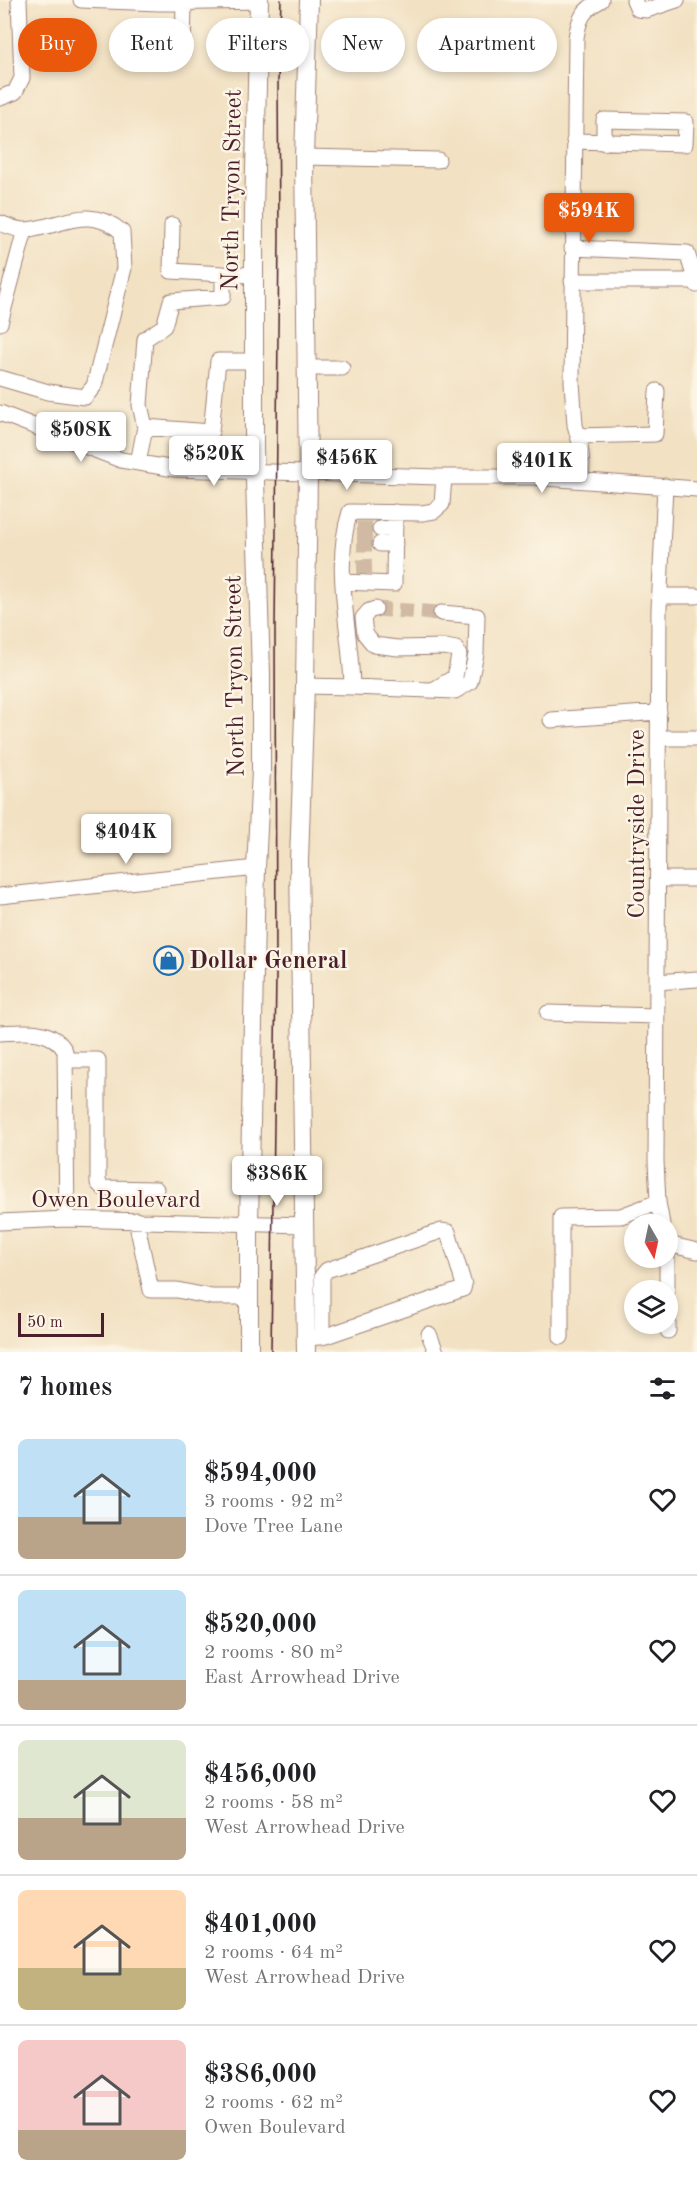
<!DOCTYPE html>
<html lang="en">
<head>
<meta charset="utf-8">
<style>
  body { margin:0; font-family:"Old Standard TT",serif; background:#f2f2f2; color:#202124; height:100vh; display:flex; flex-direction:column; font-size:22px; white-space:nowrap }
  * { box-sizing:border-box; margin:0 }
  p { font-size:20px; color:#757577 }
  .icon { flex:none; width:33px; height:33px; fill:none; stroke:currentColor; stroke-width:2; stroke-linecap:round; stroke-linejoin:round }
  .map { position:relative; height:1352px; overflow:hidden }
  .side { display:flex; flex-direction:column; background:#fff; flex:1 }
  .side>* { flex:none }
  .banner { position:absolute; left:18px; top:18px; width:662px; height:54px; display:flex; gap:12px }
  .needle { width:39px; rotate:171deg }
  .buttons { position:absolute; left:624px; top:1214px; display:grid; gap:12px }
  .buttons a { display:grid; place-items:center; width:54px; height:54px; border-radius:50%; background:#fff; box-shadow:0 3px 9px #0003; font-size:30px }
  .scale { position:absolute; left:18px; bottom:15px; width:86px; box-sizing:border-box; padding-left:6px; border:3px solid #4a1f2b; border-top:0; font-size:16px; line-height:21px; white-space:nowrap; color:#4a1f2b; -webkit-text-stroke:4px #fcf5e5; paint-order:stroke }
  .price { position:absolute; translate:-50% -51px; padding:0 14px; border-radius:6px; background:#fff; color:#222; font-size:20px; line-height:39px; filter:drop-shadow(0 2px 3px #0008) }
  .price::after { content:''; position:absolute; left:50%; top:36px; width:18px; height:14px; margin-left:-9px; background:inherit; clip-path:polygon(0 0,100% 0,50% 100%) }
  .price.selected { background:#ea580c; color:#fff }
  ul { padding:0; list-style:none }
  li { display:flex; align-items:center; gap:18px; height:150px; padding:0 18px }
  li+li { border-top:2px solid #e0e0e0 }
  li span { display:grid; place-items:center; flex:none; width:168px; height:120px; border-radius:9px; color:#555 }
  li>.icon { margin-inline-start:auto }
  span .icon { width:72px; height:72px; fill:#fffc; stroke-width:1 }
  li b { font-size:26px }
  h2 { display:flex; justify-content:space-between; align-items:center; height:72px; padding:0 18px; font-size:26px }
  .tag { padding:0 21px; border-radius:27px; background:#fff; box-shadow:0 3px 9px #0003; font-size:21px; line-height:54px }
  .tag.selected { background:#ea580c; color:#fff }
  .map>svg:first-child { display:block }
  .lines { fill:none; stroke-linecap:round; stroke-linejoin:round }
  .minor-tunnel { stroke:#d0baa4; stroke-width:15; stroke-dasharray:15 8; stroke-linecap:butt }
  .minor-casing { stroke:#9e8076; stroke-width:17 }
  .major-casing { stroke:#9e8076; stroke-width:20 }
  .minor { stroke:#fff; stroke-width:15 }
  .major { stroke:#fff; stroke-width:18 }
  .tram { stroke:#4a1f2b; stroke-width:1.5 }
  .labels { text-anchor:middle; stroke-width:5; stroke-linejoin:round; paint-order:stroke }
  .street-label { font-size:24px; fill:#4a1f2b; stroke:#fcf5e5 }
  .poi-label { font-size:24px; font-weight:bold; fill:#4a1f2b; stroke:#fcf5e5; text-anchor:start }
</style>
</head>
<body>
<div class="map">
<svg width="697" height="1352" viewBox="0 0 697 1352">
  <rect width="100%" height="100%" fill="#fcf5e5"/>
  <filter id="ink" filterUnits="userSpaceOnUse"><feTurbulence type="fractalNoise" baseFrequency=".0167" numOctaves="2"/><feDisplacementMap in="SourceGraphic" scale="12" xChannelSelector="R" yChannelSelector="G"/><feConvolveMatrix kernelMatrix="1 2 1 2 8 2 1 2 1" color-interpolation-filters="sRGB"/></filter>
  <filter id="wash" filterUnits="userSpaceOnUse"><feTurbulence type="fractalNoise" baseFrequency=".008" numOctaves="4" result="noise"/><feDisplacementMap in="SourceGraphic" scale="24" xChannelSelector="R" yChannelSelector="G"/><feGaussianBlur stdDeviation="1.35" result="paint"/><feColorMatrix in="noise" values="0 0 0 0 0 0 0 0 0 0 0 0 0 0 0 0 0 1.4 0 .05"/><feComposite in="paint" operator="in"/></filter>
  <g filter="url(#wash)">
    <rect width="100%" height="100%" fill="#f2e1c2"/>
  </g>
  <g filter="url(#ink)">
    <g class="lines">
      <path class="minor-tunnel" d="M357 529H380
        M357 544H380
        M357 567 379 566
        M375 609 441 613"/>
      <defs>
        <path id="minor" d="M81 0 159 3 259 1
          M634 0 638 9 647 10 677 0
          M183 52 184 2
          M0 98 15 92 22 78 19 0
          M574 141 685 144 686 122 604 120V143
          M304 157 438 160
          M0 223C8 226 19 231 27 230 63 226 88 204 122 232L124 268 94 386 85 397 48 392 0 378
          M572 248 687 253 697 285
          M223 274 254 275
          M572 281H696
          M0 323 25 230
          M306 368H342
          M0 413 121 460 175 469 439 477H532L697 489
          M145 427 140 405 145 339 164 326 171 301 223 297V274L171 271 172 225
          M578 436 655 434 657 391
          M138 463 145 427 211 432 218 361H254
          M581 480 582 465 580 443 575 425 572 382 576 38C579 18 583 10 601 0
          M380 529 395 528
          M380 544H395
          M343 582 394 584 395 512
          M660 596H697
          M375 609 369 611 363 618 365 634 374 645 398 648 445 647 456 649 459 655 455 677 433 690
          M305 686 352 687C351 629 332 568 350 512L422 513 434 511 442 504 444 477
          M352 687 455 691 470 682 476 654 477 616 441 613
          M551 720 659 712
          M659 738H697
          M658 879H697
          M0 896 256 868
          M657 982 697 979
          M548 1013 657 1016
          M0 1033C23 1032 52 1027 65 1051L67 1219
          M67 1060H98V1183L103 1188 156 1189
          M658 1202 662 1224
          M136 1220 151 1290H177L212 1297H249
          M0 1222 67 1219 304 1225
          M668 1244 697 1251
          M667 1257V1290
          M668 1312V1331
          M429 1334 436 1352
          M561 1337V1217L621 1216 658 1202 656 1161 659 609 665 486
          M305 1338C313 1338 319 1337 326 1336L463 1289 464 1285 448 1232 441 1231 327 1270 322 1276V1337"/>
        <path id="major" d="M249 1352V1223L256 868 261 771V674L254 448V212L259 0
          M306 1352 299 861 305 686 308 474 304 157 309 0"/>
      </defs>
      <use href="#minor" class="minor-casing"/>
      <use href="#major" class="major-casing"/>
      <use href="#minor" class="minor"/>
      <use href="#major" class="major"/>
      <path class="tram" d="M271 1352 276 974 275 628 279 236 278 81 281 0"/>
    </g>
  </g>
  <defs>
    <symbol id="shop-ring" viewBox="-11 -11 22 22"><circle r="9.5" fill="#fcf5e5" stroke="#1f6fb2" stroke-width="1.5"/><path d="M-5-2.5h2.3a2.7 3.5 0 0 1 5.4 0H5L5.5 6h-11ZM-1.5-2.5h3a1.5 2.3 0 0 0-3 0Z" fill="#1f6fb2"/></symbol>
  </defs>
  <g fill-rule="evenodd">
    <use href="#shop-ring" x="152" y="944" width="33" height="33"/>
  </g>
  <g class="labels">
    <g class="street-label">
      <text transform="translate(231 190) rotate(-89)" y="8">North Tryon Street</text>
      <text transform="translate(234 676) rotate(-91)" y="8">North Tryon Street</text>
      <text transform="translate(636 824) rotate(-90)" y="8">Countryside Drive</text>
      <text x="116" y="1207">Owen Boulevard</text>
    </g>
    <g class="poi-label">
      <text x="189" y="968">Dollar General</text>
    </g>
  </g>
</svg>
<div class="buttons">
<a><svg class="needle" viewBox="-14 -14 28 28"><path d="M0-13l5 13h-10z" fill="#e53935"/><path d="M0 13l5-13h-10z" fill="#757577"/></svg></a>
<a><svg class="icon" aria-label="layers" viewBox="0 0 24 24"><path d="M12 4l9 5-9 5-9-5zM3 14l9 5 9-5"/></svg></a>
</div>
<div class="scale">50 m</div>
<b class="price selected" style="left:589px;top:244px">$594K</b>
<b class="price" style="left:81px;top:463px">$508K</b>
<b class="price" style="left:214px;top:487px">$520K</b>
<b class="price" style="left:347px;top:491px">$456K</b>
<b class="price" style="left:542px;top:494px">$401K</b>
<b class="price" style="left:126px;top:865px">$404K</b>
<b class="price" style="left:277px;top:1207px">$386K</b>
<div class="banner">
<a class="tag selected">Buy</a>
<a class="tag">Rent</a>
<a class="tag">Filters</a>
<a class="tag">New</a>
<a class="tag">Apartment</a>
</div>
</div>
<section class="side">
<h2>7 homes<svg class="icon" aria-label="filters" viewBox="0 0 24 24"><path d="M4 7h16M4 17h16"/><circle cx="9" cy="7" r="2"/><circle cx="15" cy="17" r="2"/></svg></h2>
<ul>
<li><span style="background:linear-gradient(#bfe0f5 65%,#b9a48a 0)"><svg class="icon" aria-label="home" viewBox="0 0 24 24"><path d="M3 11l9-7 9 7M6 9v11h12V9"/></svg></span><div><b>$594,000</b><p>3 rooms · 92 m²</p><p>Dove Tree Lane</p></div><svg class="icon" aria-label="heart" viewBox="0 0 24 24"><path d="M12 20l-8-8c-3-5 5-10 8-4 3-6 11-1 8 4z"/></svg></li>
<li><span style="background:linear-gradient(#bfe0f5 75%,#b9a48a 0)"><svg class="icon" aria-label="home" viewBox="0 0 24 24"><path d="M3 11l9-7 9 7M6 9v11h12V9"/></svg></span><div><b>$520,000</b><p>2 rooms · 80 m²</p><p>East Arrowhead Drive</p></div><svg class="icon" aria-label="heart" viewBox="0 0 24 24"><path d="M12 20l-8-8c-3-5 5-10 8-4 3-6 11-1 8 4z"/></svg></li>
<li><span style="background:linear-gradient(#dfe7d0 65%,#b9a48a 0)"><svg class="icon" aria-label="home" viewBox="0 0 24 24"><path d="M3 11l9-7 9 7M6 9v11h12V9"/></svg></span><div><b>$456,000</b><p>2 rooms · 58 m²</p><p>West Arrowhead Drive</p></div><svg class="icon" aria-label="heart" viewBox="0 0 24 24"><path d="M12 20l-8-8c-3-5 5-10 8-4 3-6 11-1 8 4z"/></svg></li>
<li><span style="background:linear-gradient(#ffd9b3 65%,#c2b280 0)"><svg class="icon" aria-label="home" viewBox="0 0 24 24"><path d="M3 11l9-7 9 7M6 9v11h12V9"/></svg></span><div><b>$401,000</b><p>2 rooms · 64 m²</p><p>West Arrowhead Drive</p></div><svg class="icon" aria-label="heart" viewBox="0 0 24 24"><path d="M12 20l-8-8c-3-5 5-10 8-4 3-6 11-1 8 4z"/></svg></li>
<li><span style="background:linear-gradient(#f6c9c9 75%,#b9a48a 0)"><svg class="icon" aria-label="home" viewBox="0 0 24 24"><path d="M3 11l9-7 9 7M6 9v11h12V9"/></svg></span><div><b>$386,000</b><p>2 rooms · 62 m²</p><p>Owen Boulevard</p></div><svg class="icon" aria-label="heart" viewBox="0 0 24 24"><path d="M12 20l-8-8c-3-5 5-10 8-4 3-6 11-1 8 4z"/></svg></li>
</ul>
</section>
</body>
</html>
